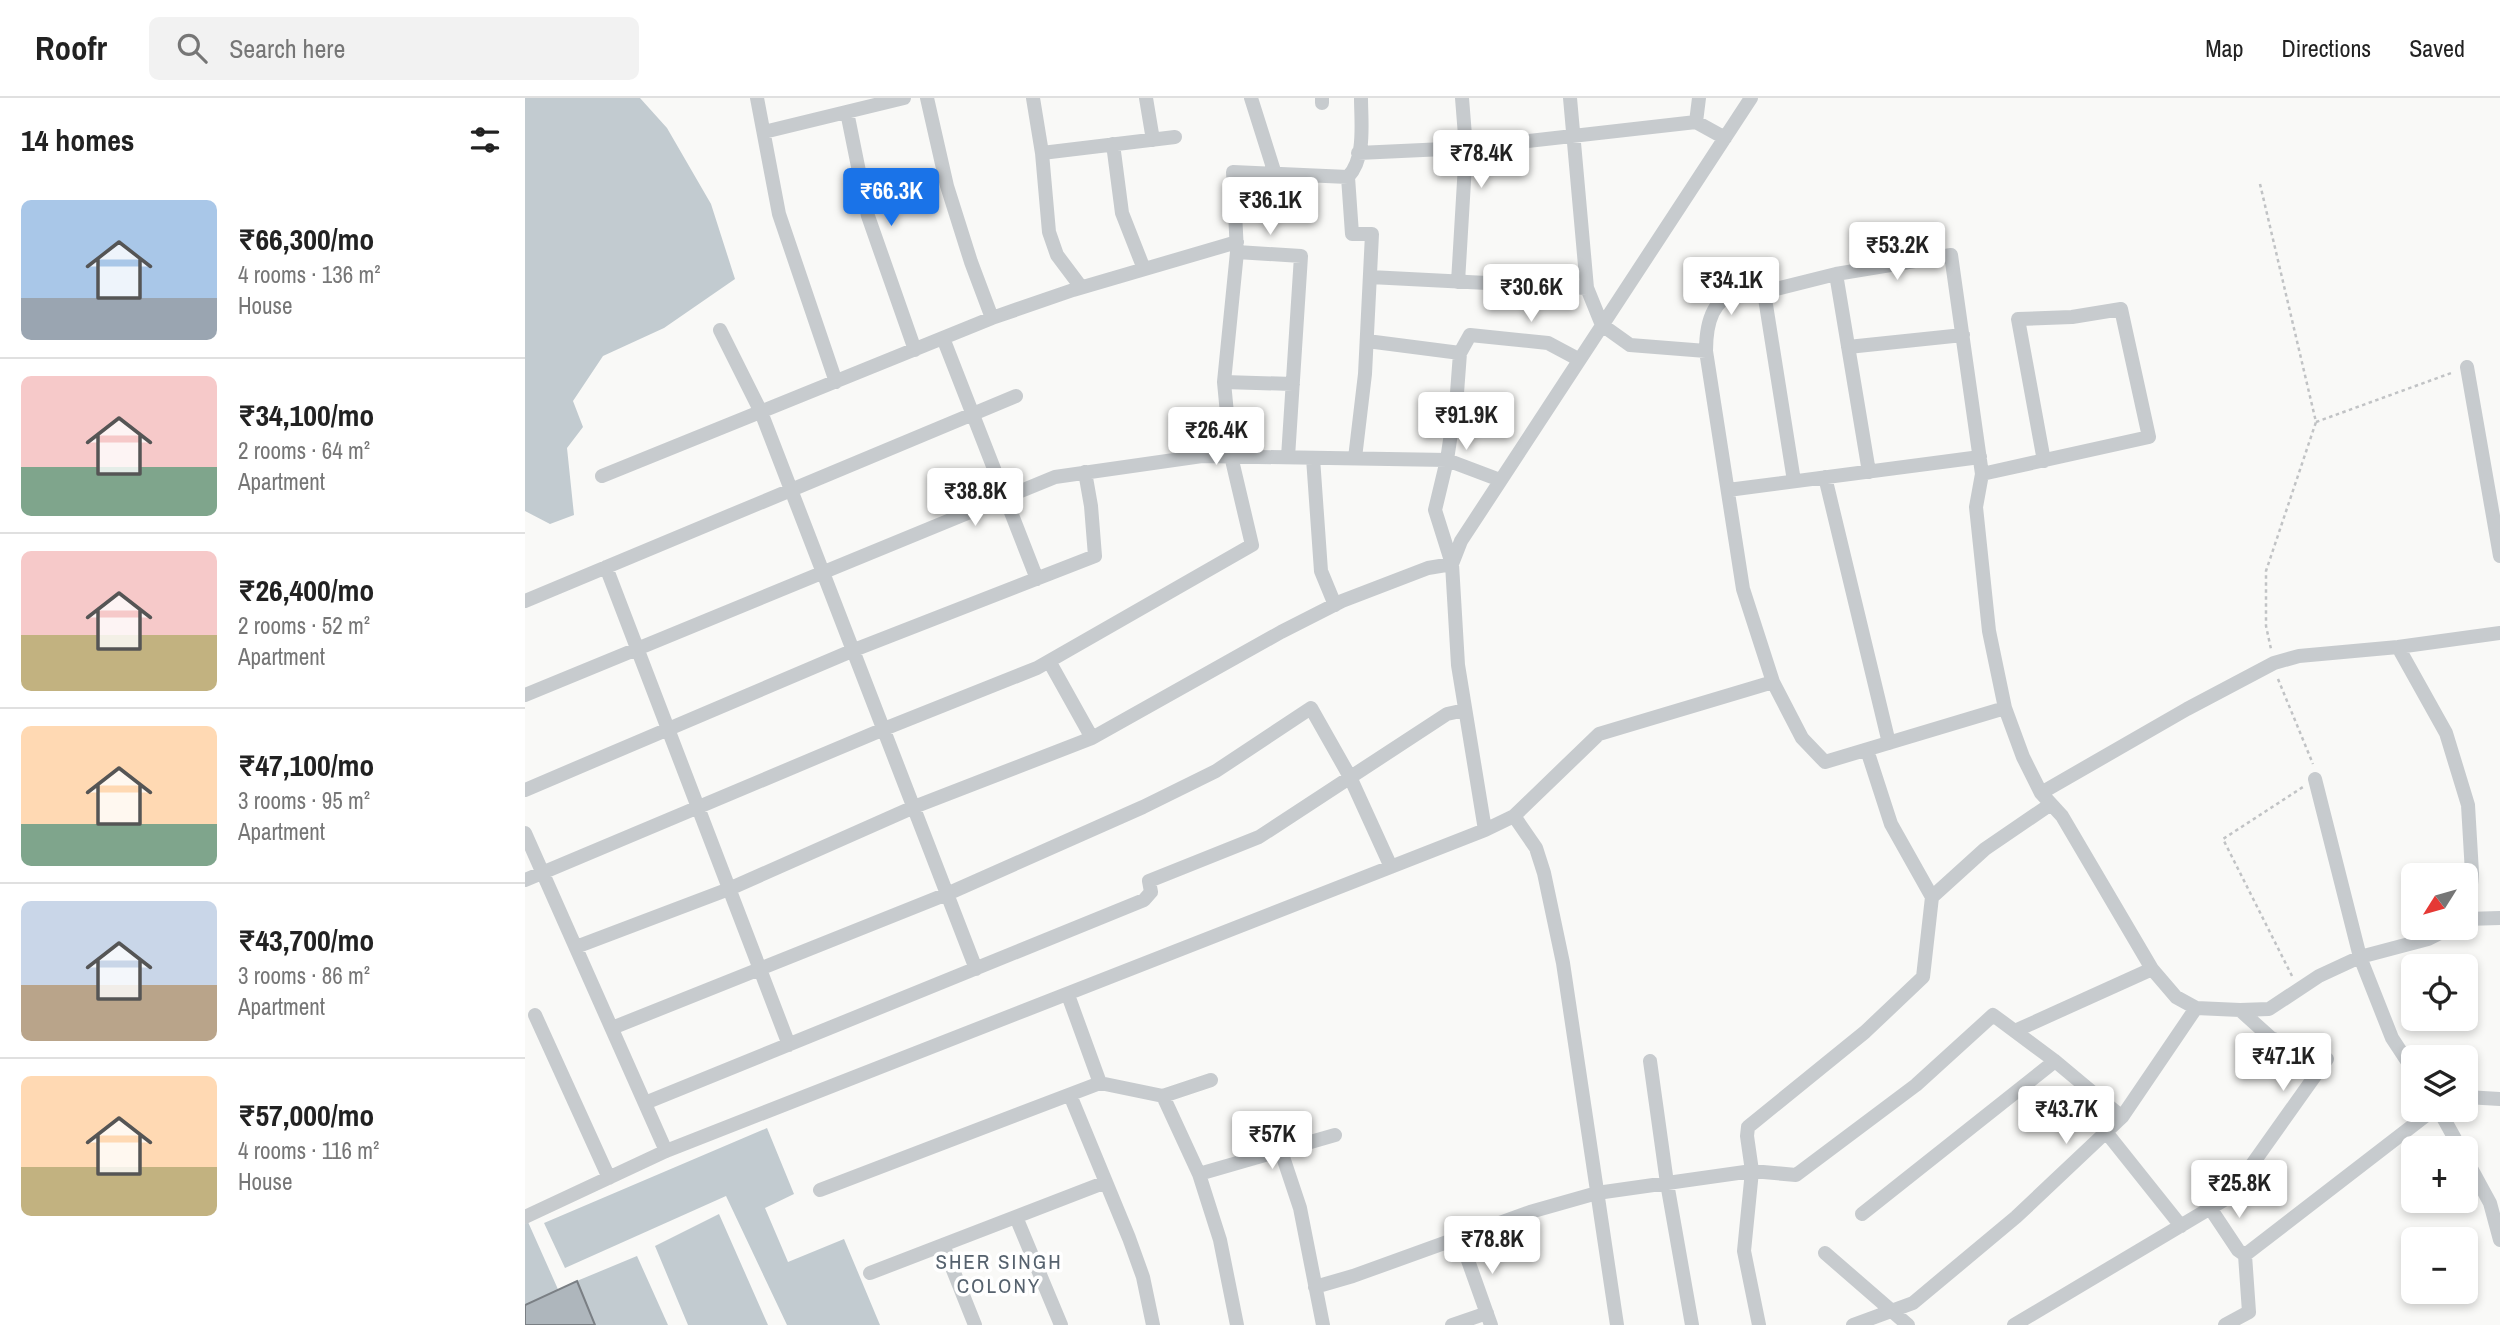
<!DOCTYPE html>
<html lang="en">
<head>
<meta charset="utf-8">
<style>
  body { margin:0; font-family:"Archivo Narrow",sans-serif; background:#f2f2f2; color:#222; height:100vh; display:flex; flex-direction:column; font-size:26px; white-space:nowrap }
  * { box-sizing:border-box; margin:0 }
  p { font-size:23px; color:#767676 }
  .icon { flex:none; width:38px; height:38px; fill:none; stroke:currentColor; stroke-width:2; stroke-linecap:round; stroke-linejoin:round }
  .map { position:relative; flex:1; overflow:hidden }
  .side { display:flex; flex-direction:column; background:#fff; width:525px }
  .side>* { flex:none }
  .needle { width:46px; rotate:233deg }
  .tools { position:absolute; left:1876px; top:765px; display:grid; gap:14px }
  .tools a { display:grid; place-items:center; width:77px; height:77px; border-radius:10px; background:#fff; box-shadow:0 4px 10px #0003; font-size:35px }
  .price { position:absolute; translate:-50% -60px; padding:0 16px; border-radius:7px; background:#fff; color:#222; font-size:23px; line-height:46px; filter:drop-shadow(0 2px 4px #0008) }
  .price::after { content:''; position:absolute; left:50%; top:42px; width:21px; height:16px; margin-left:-10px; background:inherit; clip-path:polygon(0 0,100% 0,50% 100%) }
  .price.active { background:#1a73e8; color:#fff }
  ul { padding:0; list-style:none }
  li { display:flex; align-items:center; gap:21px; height:175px; padding:0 21px }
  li+li { border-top:2px solid #e0e0e0 }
  li span { display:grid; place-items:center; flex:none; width:196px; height:140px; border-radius:10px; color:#555 }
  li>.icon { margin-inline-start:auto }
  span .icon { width:84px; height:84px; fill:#fffc; stroke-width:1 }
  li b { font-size:30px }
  h2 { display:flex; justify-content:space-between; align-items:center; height:84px; padding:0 21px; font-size:30px }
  header { display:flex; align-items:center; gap:42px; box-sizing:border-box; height:98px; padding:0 35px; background:#fff; border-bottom:2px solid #e0e0e0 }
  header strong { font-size:33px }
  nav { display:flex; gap:38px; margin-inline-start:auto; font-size:24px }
  .search { width:490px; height:63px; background:#f2f2f2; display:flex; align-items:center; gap:18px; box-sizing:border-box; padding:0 24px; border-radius:10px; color:#767676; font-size:26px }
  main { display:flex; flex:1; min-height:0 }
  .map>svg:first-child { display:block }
  .water { fill:#c2cbd0 }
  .building { fill:#aeb6bc; stroke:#7a7f84; stroke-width:2 }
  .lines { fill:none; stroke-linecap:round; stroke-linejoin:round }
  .path { stroke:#c1c3c5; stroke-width:2.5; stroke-dasharray:3.5 3.5; stroke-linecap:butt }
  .minor { stroke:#c7cbce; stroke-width:14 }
  .labels { text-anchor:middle; stroke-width:7; stroke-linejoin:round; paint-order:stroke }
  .neighbourhood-label { font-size:21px; letter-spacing:2px; fill:#56626e; stroke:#fff }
</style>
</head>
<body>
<header>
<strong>Roofr</strong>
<div class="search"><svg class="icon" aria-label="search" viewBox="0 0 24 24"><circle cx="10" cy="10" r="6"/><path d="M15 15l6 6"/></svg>Search here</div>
<nav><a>Map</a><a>Directions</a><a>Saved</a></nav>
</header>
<main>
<section class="side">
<h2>14 homes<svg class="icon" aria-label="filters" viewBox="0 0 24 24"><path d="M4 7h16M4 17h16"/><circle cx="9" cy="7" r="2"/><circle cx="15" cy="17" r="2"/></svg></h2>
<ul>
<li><span style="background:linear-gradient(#a9c7e8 70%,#9aa5b1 0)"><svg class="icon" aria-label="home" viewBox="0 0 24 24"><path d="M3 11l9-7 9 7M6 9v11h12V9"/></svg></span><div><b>₹66,300/mo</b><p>4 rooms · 136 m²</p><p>House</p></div></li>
<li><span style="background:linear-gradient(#f6c9c9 65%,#7fa58c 0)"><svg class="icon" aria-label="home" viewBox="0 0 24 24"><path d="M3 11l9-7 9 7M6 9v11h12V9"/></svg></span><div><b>₹34,100/mo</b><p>2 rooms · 64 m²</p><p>Apartment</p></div></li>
<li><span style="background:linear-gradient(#f6c9c9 60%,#c2b280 0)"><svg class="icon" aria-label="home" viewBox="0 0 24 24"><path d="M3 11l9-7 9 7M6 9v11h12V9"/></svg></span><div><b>₹26,400/mo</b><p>2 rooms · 52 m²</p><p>Apartment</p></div></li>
<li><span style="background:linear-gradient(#ffd9b3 70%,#7fa58c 0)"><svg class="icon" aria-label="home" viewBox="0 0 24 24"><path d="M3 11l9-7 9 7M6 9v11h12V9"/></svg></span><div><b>₹47,100/mo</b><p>3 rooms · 95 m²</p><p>Apartment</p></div></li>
<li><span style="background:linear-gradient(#c9d6e8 60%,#b9a48a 0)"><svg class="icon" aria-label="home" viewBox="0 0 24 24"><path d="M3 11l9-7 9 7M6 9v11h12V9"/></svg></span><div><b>₹43,700/mo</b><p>3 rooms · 86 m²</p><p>Apartment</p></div></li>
<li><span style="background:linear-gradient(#ffd9b3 65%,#c2b280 0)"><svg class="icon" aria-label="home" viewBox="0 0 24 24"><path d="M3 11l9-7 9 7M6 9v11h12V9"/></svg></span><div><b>₹57,000/mo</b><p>4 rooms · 116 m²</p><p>House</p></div></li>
</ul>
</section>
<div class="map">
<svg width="1975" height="1227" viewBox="0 0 1975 1227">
  <rect width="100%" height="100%" fill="#f9f9f7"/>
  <path class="water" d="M0 0H115L142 30 186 106 210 181 139 230 78 258 48 303 58 329 42 350 49 417 25 426 0 413Z
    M242 1030 269 1096 240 1110 263 1164 319 1141 355 1227H262L201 1098 40 1170 19 1125Z
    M194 1116 243 1227H163L130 1148Z
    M3 1124 36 1198 0 1215V1126Z
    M112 1158 143 1227H65L47 1185Z"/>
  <path class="building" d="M52 1183 70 1227H0V1207Z"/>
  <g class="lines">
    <path class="path" d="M1735 86 1791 324 1741 473V528L1746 551
      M1791 324 1929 274
      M1753 581 1788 666
      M1767 878 1698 741 1778 689"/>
    <path class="minor" d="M232 0 254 116 311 284
      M402 0 422 88 446 164 467 220
      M508 0 517 55 524 134 532 157 556 189
      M621 0 628 42
      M726 0 750 76
      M797 0V5
      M1045 0 1062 190 1077 227 1105 247 1181 253 1218 491 1248 584 1277 640 1300 664 1480 610
      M1174 0 1171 24 1200 40
      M322 14 343 118 390 252
      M239 34 379 0
      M588 46 597 115 619 171
      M517 55 650 39
      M833 55 941 50 1171 24
      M823 79 827 136H847L840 276 830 360
      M712 154 776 158 763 359
      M1311 176 1344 374
      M845 179 1062 190
      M933 184 941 50 937 0
      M195 232 236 314 451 871
      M418 240 512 481
      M842 243 935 255
      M1323 249 1438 237
      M1181 253C1181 231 1185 202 1210 196 1219 193 1230 194 1239 194
      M1942 269 1975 458
      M699 284 768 286
      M788 360 796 473 810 507
      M1457 376 1624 339 1596 211 1547 219 1493 221 1519 363
      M77 378 467 220 548 192 712 144
      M1300 379 1364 645
      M1269 383 1239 194 1311 176 1426 157 1457 376 1451 409 1464 533 1480 610 1498 659 1516 695 1537 718 1627 871 1651 899 1671 910 1715 912 1744 911 1794 878 1835 859 1903 841 1925 830
      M1203 392 1455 359
      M81 469 264 947
      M0 503 491 298
      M1873 549 1921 635 1943 707 1947 775 1944 808 1941 813
      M524 563 567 640
      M0 597 530 379 677 358 922 362 975 382
      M1342 652 1366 726 1407 799
      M1790 681 1835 859 1867 940 1888 972
      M0 692 329 552 570 458 566 408 560 374
      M1516 695 1662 611 1749 565 1774 558 1873 549 1975 535
      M989 718 1011 750 1019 775 1038 865 1092 1227
      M960 732 933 567 927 466 936 443 1226 0
      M0 735 141 1053
      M0 782 359 631 512 570 727 447 706 358 699 284 712 154 708 74 823 79C841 60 836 24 836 0
      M1941 821 1975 820
      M51 849 204 791 389 709 567 640 756 534 817 503 903 470 927 466 910 412 922 362 932 295 935 255 945 237 1023 245 1053 261
      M543 897 575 985
      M10 917 84 1080
      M87 930 422 796 618 709 691 673 786 610 825 679 866 769
      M1490 933 1627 871
      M1125 963 1142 1085 1167 1227
      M545 997 604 1140 618 1179 628 1227
      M638 998 674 1076 695 1142 712 1227
      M1941 999 1975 1001
      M120 1005 619 802 626 794 624 783 734 739 922 616 940 612
      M1914 1012 1935 1050
      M1581 1034 1656 1128
      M756 1053 775 1110 798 1227
      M1941 1061 1965 1105 1975 1142
      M674 1076 810 1037
      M295 1092 575 985 638 998 686 982
      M1685 1110 1713 1152 1720 1157 1724 1214 1700 1227
      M1337 1116 1530 963
      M0 1119 141 1053 960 732 989 718 1074 636 1248 584
      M491 1119 536 1227
      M935 1140 966 1227
      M418 1147 450 1227
      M1300 1155 1383 1227
      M1720 1157 1908 1012
      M345 1175 581 1084
      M790 1189 828 1178 1005 1114 1072 1095 1227 1073 1271 1077 1391 987 1468 917 1530 963 1597 1019
      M927 1227 962 1215
      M1234 1227 1219 1153 1227 1073 1222 1038 1223 1029 1340 934 1398 879 1407 799 1460 751 1526 706
      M1328 1227 1388 1205 1491 1119 1597 1019 1671 910
      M1489 1227 1704 1099 1802 961 1746 940 1715 912"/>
  </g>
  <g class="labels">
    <g class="neighbourhood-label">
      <text x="474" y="1171">SHER SINGH<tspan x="474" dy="24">COLONY</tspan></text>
    </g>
  </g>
</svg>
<div class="tools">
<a><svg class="needle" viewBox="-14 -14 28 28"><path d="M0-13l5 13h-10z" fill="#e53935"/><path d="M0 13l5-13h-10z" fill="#767676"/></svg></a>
<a><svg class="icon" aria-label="locate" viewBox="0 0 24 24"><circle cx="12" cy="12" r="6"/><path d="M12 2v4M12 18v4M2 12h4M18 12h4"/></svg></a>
<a><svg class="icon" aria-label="layers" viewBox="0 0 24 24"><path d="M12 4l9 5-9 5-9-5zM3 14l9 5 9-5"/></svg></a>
<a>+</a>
<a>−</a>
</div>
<b class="price" style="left:956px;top:92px">₹78.4K</b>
<b class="price active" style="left:366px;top:130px">₹66.3K</b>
<b class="price" style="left:745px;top:139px">₹36.1K</b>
<b class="price" style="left:1372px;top:184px">₹53.2K</b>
<b class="price" style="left:1206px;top:219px">₹34.1K</b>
<b class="price" style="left:1006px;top:226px">₹30.6K</b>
<b class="price" style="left:941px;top:354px">₹91.9K</b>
<b class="price" style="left:691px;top:369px">₹26.4K</b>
<b class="price" style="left:450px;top:430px">₹38.8K</b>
<b class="price" style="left:1758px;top:995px">₹47.1K</b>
<b class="price" style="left:1541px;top:1048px">₹43.7K</b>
<b class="price" style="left:747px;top:1073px">₹57K</b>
<b class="price" style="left:1714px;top:1122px">₹25.8K</b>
<b class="price" style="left:967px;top:1178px">₹78.8K</b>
</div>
</main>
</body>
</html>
